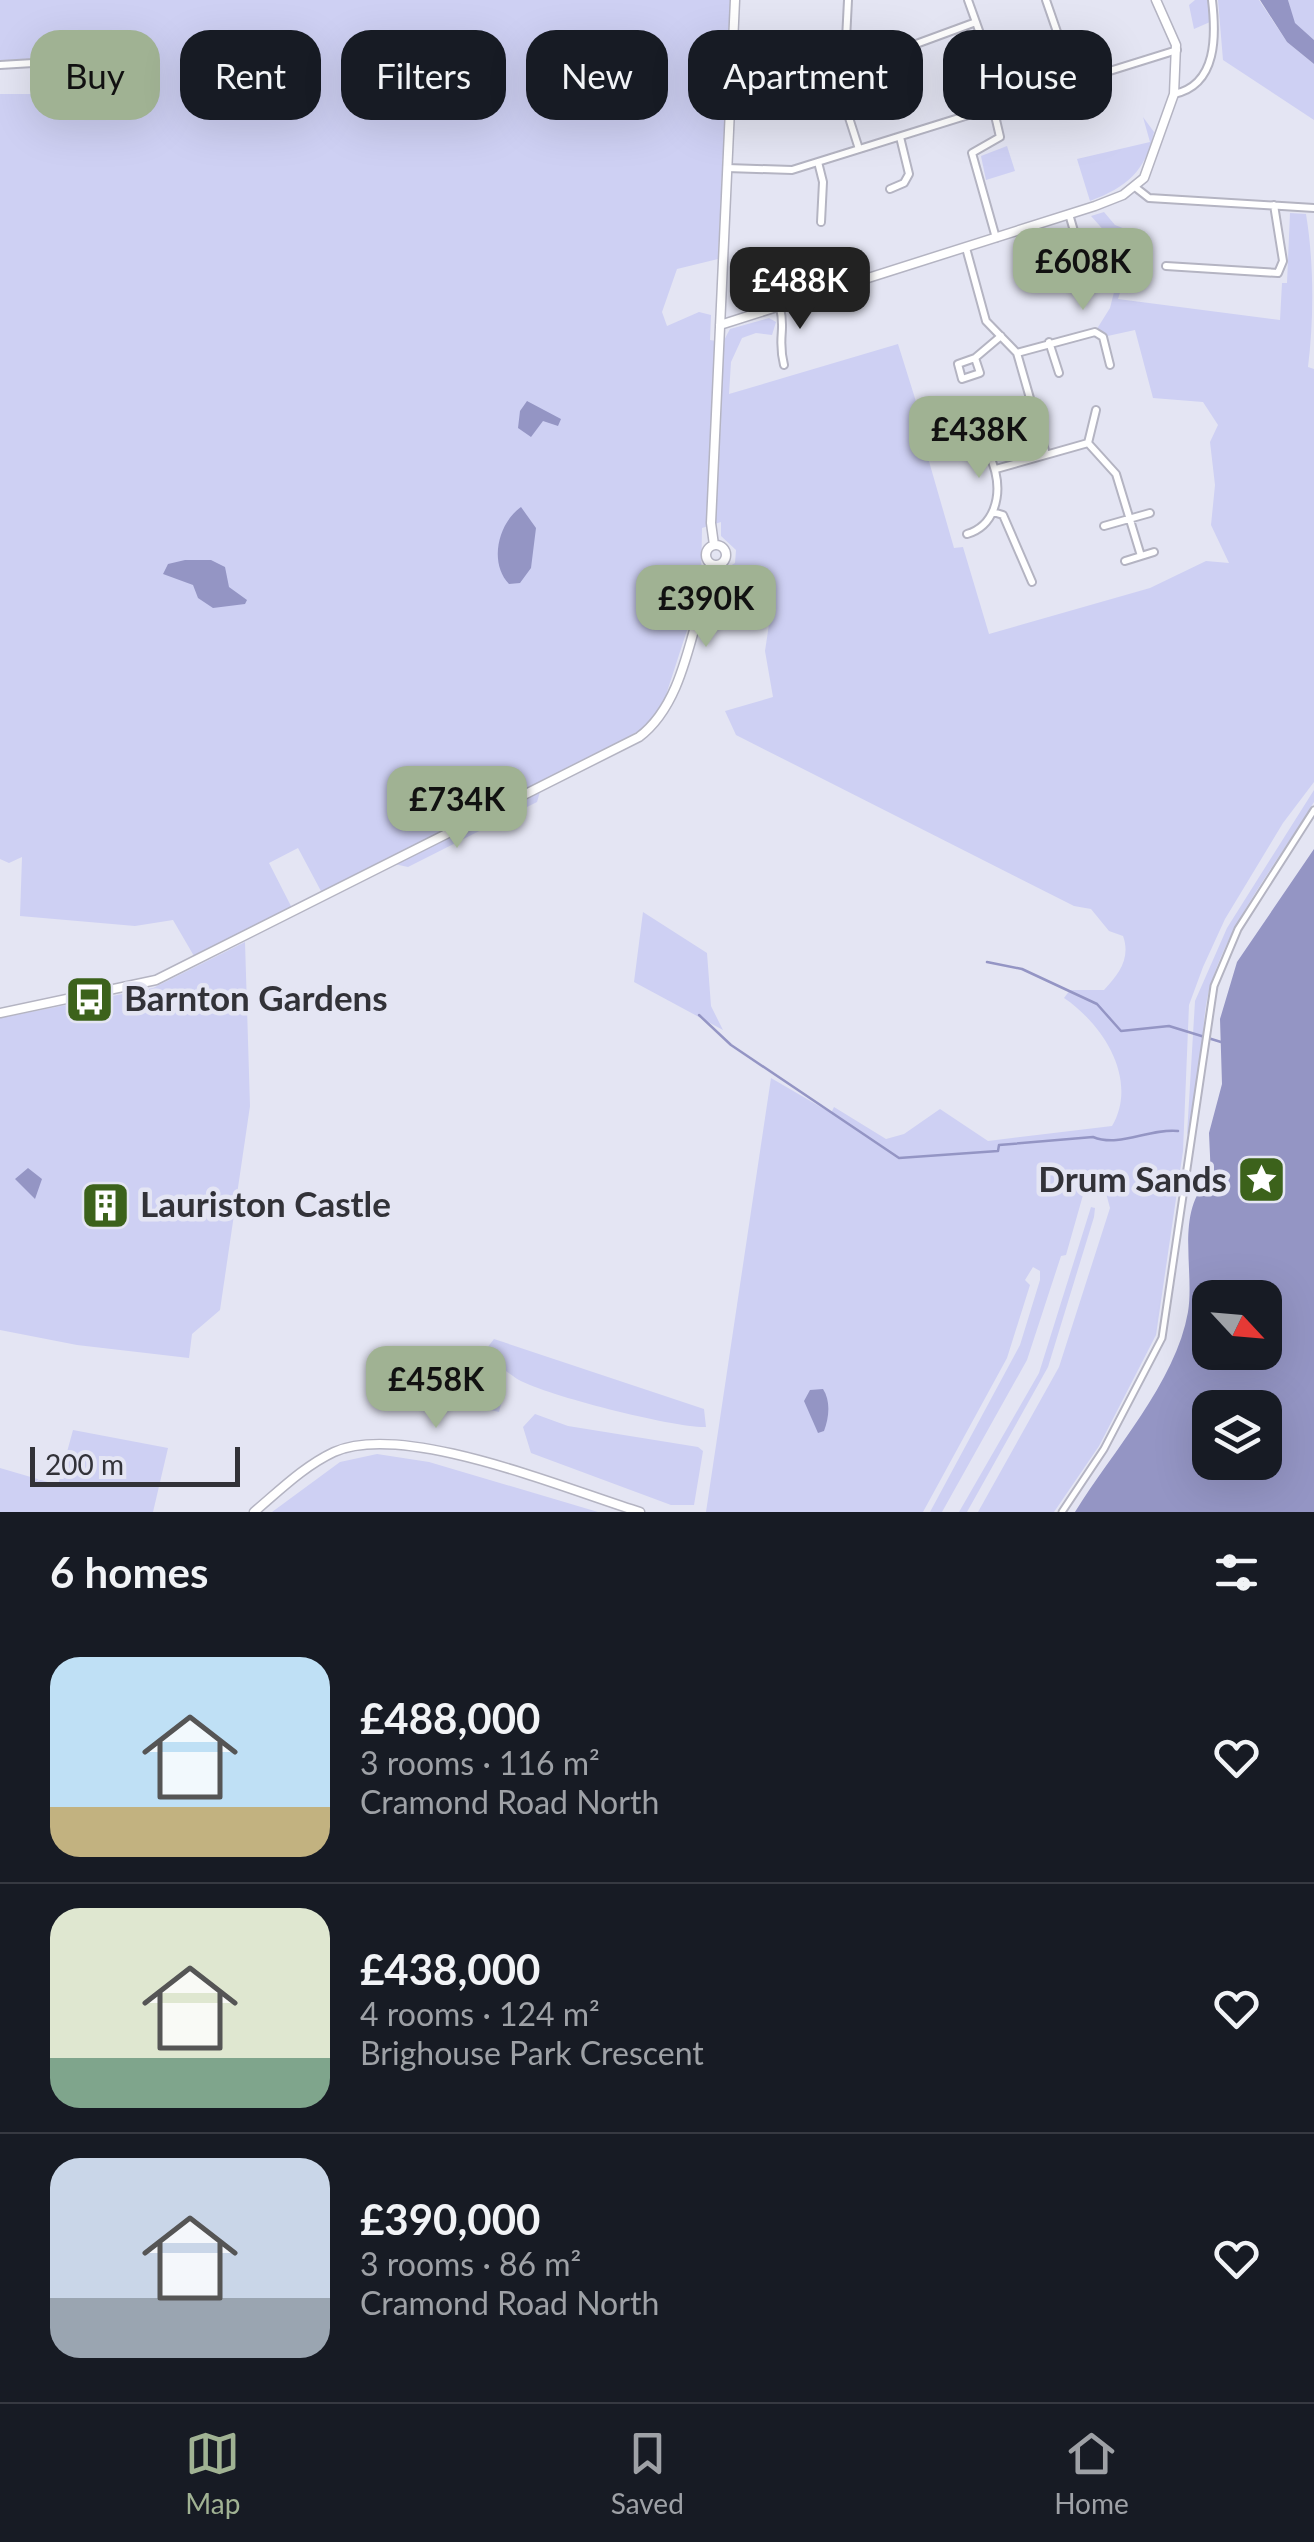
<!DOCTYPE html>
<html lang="en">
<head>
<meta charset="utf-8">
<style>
  body { margin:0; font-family:Lato,sans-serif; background:#242831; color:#f1f3f6; height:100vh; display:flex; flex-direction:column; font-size:38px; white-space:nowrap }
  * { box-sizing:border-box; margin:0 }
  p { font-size:32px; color:#9ea1a6 }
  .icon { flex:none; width:55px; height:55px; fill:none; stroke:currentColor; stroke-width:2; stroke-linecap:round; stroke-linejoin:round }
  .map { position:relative; height:1512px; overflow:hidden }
  .panel { display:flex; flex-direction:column; background:#171b24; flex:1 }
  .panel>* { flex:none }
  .guide { position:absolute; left:30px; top:30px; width:1255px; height:90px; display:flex; gap:20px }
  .needle { width:65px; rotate:116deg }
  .controls { position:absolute; left:1192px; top:1280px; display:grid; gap:20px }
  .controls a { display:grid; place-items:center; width:90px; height:90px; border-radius:20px; background:#171b24; box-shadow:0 10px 40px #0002; font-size:50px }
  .scale { position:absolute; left:30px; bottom:25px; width:210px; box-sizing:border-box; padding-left:10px; border:5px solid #323238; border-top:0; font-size:28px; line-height:35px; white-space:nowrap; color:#323238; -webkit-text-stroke:8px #e4e5f3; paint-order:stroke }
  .price { position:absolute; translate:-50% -85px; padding:0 22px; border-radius:20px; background:#a0b293; color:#111; font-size:32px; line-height:65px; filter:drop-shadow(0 2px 5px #0008) }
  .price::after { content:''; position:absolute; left:50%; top:60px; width:30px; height:22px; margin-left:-15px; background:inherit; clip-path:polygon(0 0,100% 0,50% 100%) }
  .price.selected { background:#222; color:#fff }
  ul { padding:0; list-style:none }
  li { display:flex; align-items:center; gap:30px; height:250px; padding:0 50px }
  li+li { border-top:2px solid #363941 }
  li span { display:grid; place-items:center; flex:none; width:280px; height:200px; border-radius:30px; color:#555 }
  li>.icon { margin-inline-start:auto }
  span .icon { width:120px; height:120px; fill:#fffc; stroke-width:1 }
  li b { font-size:42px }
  h2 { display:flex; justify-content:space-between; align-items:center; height:120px; padding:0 50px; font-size:42px }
  .pill { padding:0 35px; border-radius:30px; background:#171b24; box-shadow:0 10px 40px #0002; font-size:35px; line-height:90px }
  .pill.selected { background:#a0b293; color:#111 }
  .tab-bar { display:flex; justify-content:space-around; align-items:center; height:140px; border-top:2px solid #363941; background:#171b24; font-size:28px; color:#9ea1a6 }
  .tab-bar a { display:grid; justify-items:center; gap:5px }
  .tab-bar .selected { color:#a0b293 }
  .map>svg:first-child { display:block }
  .green { fill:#ced0f3 }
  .water { fill:#9495c4; fill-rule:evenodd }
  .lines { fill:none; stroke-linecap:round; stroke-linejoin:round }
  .stream { stroke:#9495c4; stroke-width:2.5 }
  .pedestrian-casing { stroke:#b4b4c2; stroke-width:9 }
  .minor-casing { stroke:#b4b4c2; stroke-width:10 }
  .tertiary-casing { stroke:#b4b4c2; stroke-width:11 }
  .pedestrian { stroke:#fff; stroke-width:5 }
  .minor { stroke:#fff; stroke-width:6 }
  .tertiary { stroke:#fff; stroke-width:8 }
  .labels { text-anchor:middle; stroke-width:9; stroke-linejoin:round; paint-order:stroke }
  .poi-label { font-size:35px; font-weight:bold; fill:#323238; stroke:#e4e5f3; text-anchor:start }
</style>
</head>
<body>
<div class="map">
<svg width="1314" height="1512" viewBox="0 0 1314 1512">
  <rect width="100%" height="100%" fill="#e4e5f3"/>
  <path class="green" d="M0 0H730L718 259 677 269 662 312 667 326 699 312 711 315 710 340 723 342 730 329 769 318 776 322 772 335 756 333 742 338 731 362 729 394 898 344 929 443 926 451 954 548 963 547 989 634 1150 588 1206 561 1229 563 1211 525 1215 485 1210 442 1218 425 1203 402 1153 398 1135 330 1103 337 1095 332 1110 308 1124 253 1091 216 1104 212 1115 225 1138 234 1118 299 1280 320 1282 283H1287L1290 213 1306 214C1314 262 1314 319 1308 367L1314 369V782L1283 823 1225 919 1203 967 1189 1005 1183 1151 1156 1335 1099 1446 1054 1512H978L1059 1367 1110 1208 1106 1193 1097 1187 1083 1195 1066 1255 1061 1256 1027 1360 942 1512H930L1020 1345 1040 1280V1271L1033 1267 1025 1280 1030 1285 1007 1358 923 1512H706L771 1078 831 1113 834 1107 886 1139 904 1134 940 1109 988 1141 1112 1126C1139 1080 1103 1024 1064 998L1070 990H1104C1119 974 1131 958 1123 936L1109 931 1091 909 1074 906 736 735 725 711 773 697 765 651 771 611 716 593 722 571 735 563 736 550 721 536V522L702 528 701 587 665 698 651 724 542 785 537 802 408 867 385 862 322 893 298 848 269 863 292 908 194 956 173 920 135 926 20 916 22 857 9 863 0 859V94H36L44 85 46 57 0 62Z
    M1195 0H1209L1210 22 1194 29 1189 5Z
    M1218 0H1259L1287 42 1314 64V120L1223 60Z
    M1288 0H1314V40L1294 23Z
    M1143 117 1154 132C1145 172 1127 187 1090 201L1077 159 1150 142Z
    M1007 146 1015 171 986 180 981 156Z
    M1314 790V802C1278 862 1228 922 1209 991 1197 1036 1209 1094 1187 1135L1195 1001 1227 928Z
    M643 912 707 953 711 1006 723 1030 634 982Z
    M245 942 250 1106 220 1310 192 1334 189 1358 77 1345 0 1330V1018L153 988Z
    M1091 1207 1095 1208 1094 1217 1048 1367 967 1512H959L1039 1373Z
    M494 1339 704 1409 706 1427C675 1428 548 1396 519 1380 508 1373 491 1361 487 1348Z
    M429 1368 455 1373 463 1385 482 1384 502 1401 499 1412 421 1393 384 1392 374 1383 386 1370Z
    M535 1414 568 1426 698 1447 703 1451 694 1505H671L531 1453 523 1427Z
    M73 1430 168 1448 153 1512H0V1468L58 1485Z
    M377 1454 429 1462 598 1512H272L340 1462Z"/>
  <path class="water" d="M1260 0H1288L1295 23 1314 40V64L1287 42Z
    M527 401 561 419 558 426 543 421 531 437 518 428 520 411Z
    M521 507 536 528 531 568 520 583 509 584C488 562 499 522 521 507Z
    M185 560H211L225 567 229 587 247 600 245 604 213 608 198 598 193 585 163 574 168 564Z
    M1314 849V1512H1075C1112 1452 1176 1382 1188 1312 1195 1270 1174 1209 1211 1178L1209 1133 1222 1084 1220 1019 1237 962ZM1210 1298H1265V1352H1210ZM1210 1408H1265V1462H1210Z
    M28 1168 42 1179 35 1199 15 1179Z
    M823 1389C831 1401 829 1418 824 1431L818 1433 804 1401 810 1390Z"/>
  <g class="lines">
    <path class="stream" d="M987 962 1022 969 1097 1004 1121 1031 1169 1026 1221 1042
      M699 1015 731 1045 899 1158 998 1151 999 1145 1093 1137C1120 1148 1149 1128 1178 1131"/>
    <defs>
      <path id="pedestrian" d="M1062 1512 1104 1449 1162 1338 1214 986 1238 929 1314 810"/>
      <path id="minor" d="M848 0 843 99 859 149
        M968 0 1005 103
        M1046 0 1074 81
        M897 51 976 22
        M0 65 50 62
        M1174 94C1218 85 1216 34 1212 0
        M993 107 1000 137 972 153 996 238
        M818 162 823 182 821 222
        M727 168 792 170 1177 50
        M1135 187 1149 198 1314 208
        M890 189 904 183 909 174 900 137
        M1069 214 1081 255
        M966 248 986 321 1017 353 1046 454
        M1166 266 1278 273 1283 261 1274 205
        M780 308C786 330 777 338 784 365
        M1049 342 1059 373
        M1017 353 1095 332 1103 337 1110 365
        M975 358 980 373 962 379 958 364Z
        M975 358 1001 336
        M1096 410 1088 443 1116 474 1141 556
        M937 453 941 430C997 418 1021 518 967 534
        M996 469 1088 443
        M993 512 1003 515 1032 582
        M1104 526 1150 513
        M1125 561 1154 552"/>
      <path id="tertiary" d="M720 325 1095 206 1123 195 1144 178 1174 94 1176 45 1156 0
        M706 555a10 10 0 1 1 20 0a10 10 0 1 1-20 0Z
        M714 545 711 523 735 0
        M0 1013 156 980 639 737C688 700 691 619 714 566
        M254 1512C279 1491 304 1466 334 1452 404 1421 565 1489 640 1512"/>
    </defs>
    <use href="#pedestrian" class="pedestrian-casing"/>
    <use href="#minor" class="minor-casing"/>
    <use href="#tertiary" class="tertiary-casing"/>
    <use href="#pedestrian" class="pedestrian"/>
    <use href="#minor" class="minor"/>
    <use href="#tertiary" class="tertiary"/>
  </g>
  <defs>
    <symbol id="bus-square" viewBox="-11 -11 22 22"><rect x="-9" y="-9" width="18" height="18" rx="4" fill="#3c621b" stroke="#e4e5f3"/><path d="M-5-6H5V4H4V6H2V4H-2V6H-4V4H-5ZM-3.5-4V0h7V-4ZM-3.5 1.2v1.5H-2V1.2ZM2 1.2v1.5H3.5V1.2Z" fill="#fff"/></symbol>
    <symbol id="sight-square" viewBox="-11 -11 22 22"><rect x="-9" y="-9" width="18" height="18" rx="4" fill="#3c621b" stroke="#e4e5f3"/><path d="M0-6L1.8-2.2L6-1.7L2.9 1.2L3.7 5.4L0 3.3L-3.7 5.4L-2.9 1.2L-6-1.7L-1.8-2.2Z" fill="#fff"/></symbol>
    <symbol id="building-square" viewBox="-11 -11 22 22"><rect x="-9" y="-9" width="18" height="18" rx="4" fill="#3c621b" stroke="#e4e5f3"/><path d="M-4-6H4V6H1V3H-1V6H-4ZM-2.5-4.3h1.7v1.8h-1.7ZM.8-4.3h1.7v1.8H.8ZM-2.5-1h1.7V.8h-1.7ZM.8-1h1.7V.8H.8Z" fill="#fff"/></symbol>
  </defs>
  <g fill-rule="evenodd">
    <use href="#bus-square" x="62" y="972" width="55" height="55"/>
    <use href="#sight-square" x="1234" y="1152" width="55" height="55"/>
    <use href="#building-square" x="78" y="1178" width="55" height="55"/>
  </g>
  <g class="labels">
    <g class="poi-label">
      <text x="124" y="1011">Barnton Gardens</text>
      <text x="1227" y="1192" text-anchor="end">Drum Sands</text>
      <text x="140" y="1217">Lauriston Castle</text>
    </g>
  </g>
</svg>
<div class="controls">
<a><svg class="needle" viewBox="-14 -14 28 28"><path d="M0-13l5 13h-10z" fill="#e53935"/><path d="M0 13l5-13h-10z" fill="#9ea1a6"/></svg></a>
<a><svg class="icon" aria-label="layers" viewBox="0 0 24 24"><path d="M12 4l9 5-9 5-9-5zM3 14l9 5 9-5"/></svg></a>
</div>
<div class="scale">200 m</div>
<b class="price" style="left:1083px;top:313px">£608K</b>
<b class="price selected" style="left:800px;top:332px">£488K</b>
<b class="price" style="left:979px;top:481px">£438K</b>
<b class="price" style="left:706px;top:650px">£390K</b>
<b class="price" style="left:457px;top:851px">£734K</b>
<b class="price" style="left:436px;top:1431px">£458K</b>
<div class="guide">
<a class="pill selected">Buy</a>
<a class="pill">Rent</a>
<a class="pill">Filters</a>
<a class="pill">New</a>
<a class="pill">Apartment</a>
<a class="pill">House</a>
</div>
</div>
<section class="panel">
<h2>6 homes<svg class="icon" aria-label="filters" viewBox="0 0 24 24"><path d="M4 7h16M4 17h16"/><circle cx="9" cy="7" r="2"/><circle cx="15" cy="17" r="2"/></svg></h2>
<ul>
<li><span style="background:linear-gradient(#bfe0f5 75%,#c2b280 0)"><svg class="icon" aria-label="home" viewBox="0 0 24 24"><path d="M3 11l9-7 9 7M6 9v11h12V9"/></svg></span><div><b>£488,000</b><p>3 rooms · 116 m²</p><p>Cramond Road North</p></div><svg class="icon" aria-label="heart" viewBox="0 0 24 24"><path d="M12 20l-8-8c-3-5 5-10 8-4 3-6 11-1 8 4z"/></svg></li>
<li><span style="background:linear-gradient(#dfe7d0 75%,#7fa58c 0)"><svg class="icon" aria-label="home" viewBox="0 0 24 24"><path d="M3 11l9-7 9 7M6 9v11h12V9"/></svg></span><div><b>£438,000</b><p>4 rooms · 124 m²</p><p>Brighouse Park Crescent</p></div><svg class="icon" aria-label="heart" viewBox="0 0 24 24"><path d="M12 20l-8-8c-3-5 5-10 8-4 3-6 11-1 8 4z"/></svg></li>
<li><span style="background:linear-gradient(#c9d6e8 70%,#9aa5b1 0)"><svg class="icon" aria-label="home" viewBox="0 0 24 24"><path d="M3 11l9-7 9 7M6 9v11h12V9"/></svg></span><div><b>£390,000</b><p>3 rooms · 86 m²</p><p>Cramond Road North</p></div><svg class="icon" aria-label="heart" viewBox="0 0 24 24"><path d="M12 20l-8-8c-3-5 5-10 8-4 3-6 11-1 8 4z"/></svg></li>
</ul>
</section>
<nav class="tab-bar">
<a class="selected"><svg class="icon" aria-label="map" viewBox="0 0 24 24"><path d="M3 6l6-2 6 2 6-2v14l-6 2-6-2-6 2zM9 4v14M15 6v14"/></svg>Map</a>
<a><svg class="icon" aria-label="saved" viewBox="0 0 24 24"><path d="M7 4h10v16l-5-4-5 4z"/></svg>Saved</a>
<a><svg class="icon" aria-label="home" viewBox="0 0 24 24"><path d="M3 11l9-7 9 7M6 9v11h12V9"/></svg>Home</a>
</nav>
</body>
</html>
